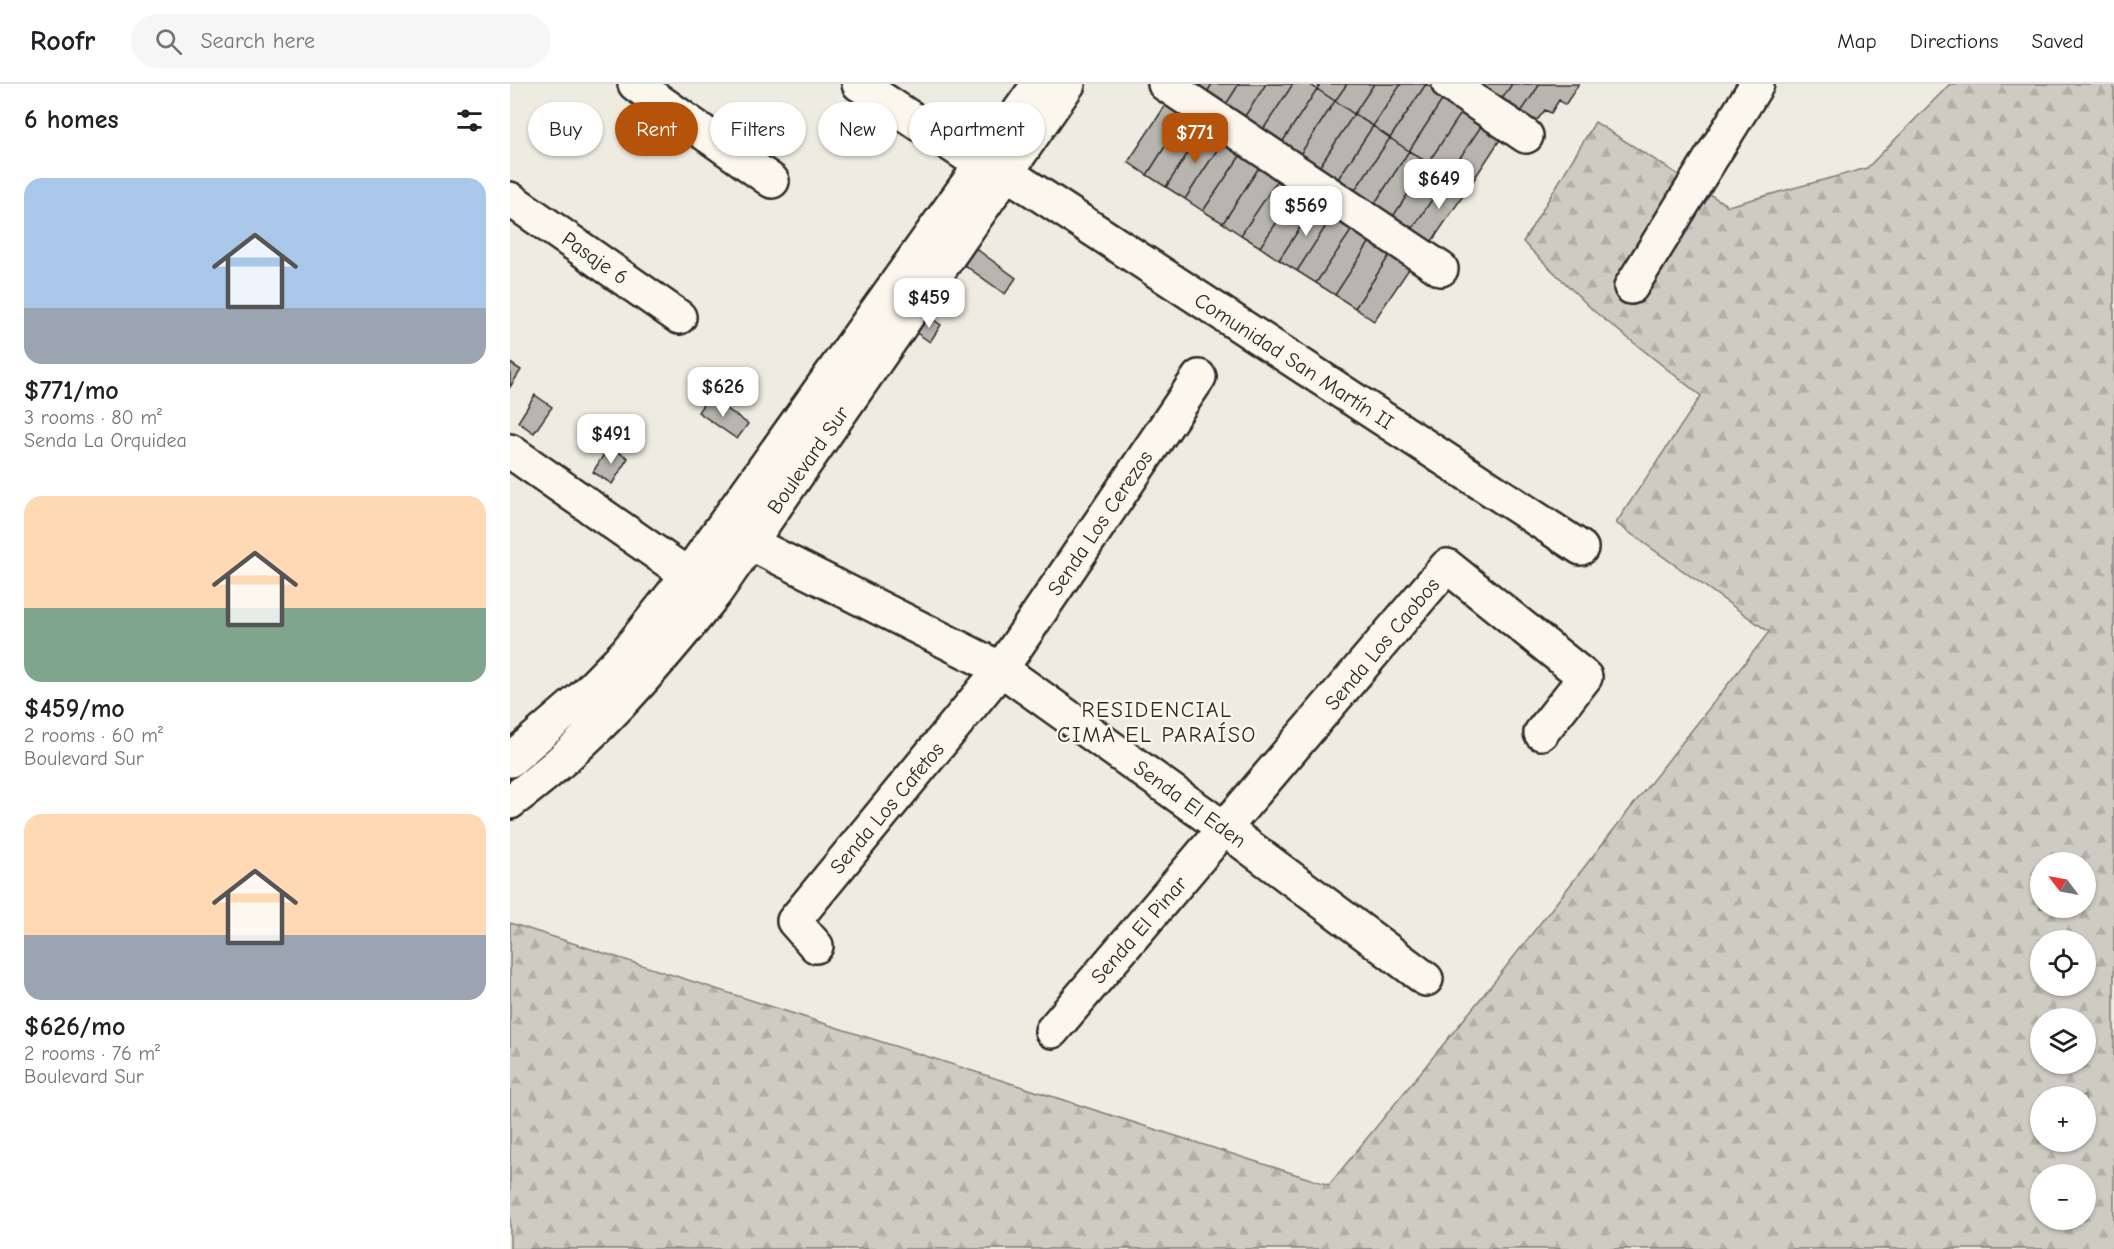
<!DOCTYPE html>
<html lang="en">
<head>
<meta charset="utf-8">
<style>
  body { margin:0; font-family:"Comic Neue",sans-serif; background:#f6f6f6; color:#202124; height:100vh; display:flex; flex-direction:column; font-size:22px; white-space:nowrap }
  * { box-sizing:border-box; margin:0 }
  p { font-size:20px; color:#757577 }
  .icon { flex:none; width:33px; height:33px; fill:none; stroke:currentColor; stroke-width:2; stroke-linecap:round; stroke-linejoin:round }
  .map { position:relative; flex:1; overflow:hidden }
  .drawer { display:flex; flex-direction:column; background:#fff; width:510px }
  .drawer>* { flex:none }
  .hud { position:absolute; left:18px; top:18px; width:570px; height:54px; display:flex; gap:12px }
  .needle { width:39px; rotate:302deg }
  .fabs { position:absolute; left:1520px; top:768px; display:grid; gap:12px }
  .fabs a { display:grid; place-items:center; width:66px; height:66px; border-radius:50%; background:#fff; box-shadow:0 2px 4px #0004; font-size:30px }
  .price { position:absolute; translate:-50% -51px; padding:0 14px; border-radius:12px; background:#fff; color:#222; font-size:20px; line-height:39px; filter:drop-shadow(0 2px 3px #0008) }
  .price::after { content:''; position:absolute; left:50%; top:36px; width:18px; height:14px; margin-left:-9px; background:inherit; clip-path:polygon(0 0,100% 0,50% 100%) }
  .price.selected { background:#b45309; color:#fff }
  ul { padding:0; list-style:none }
  li { display:grid; align-content:center; gap:12px; height:318px; padding:0 24px }
  li span { display:grid; place-items:center; height:186px; border-radius:18px; color:#555 }
  li>.icon { margin-inline-start:auto }
  span .icon { width:108px; height:108px; fill:#fffc; stroke-width:1 }
  li b { font-size:26px }
  h2 { display:flex; justify-content:space-between; align-items:center; height:72px; padding:0 24px; font-size:26px }
  .chip { padding:0 21px; border-radius:27px; background:#fff; box-shadow:0 2px 4px #0004; font-size:21px; line-height:54px }
  .chip.selected { background:#b45309; color:#fff }
  header { display:flex; align-items:center; gap:36px; box-sizing:border-box; height:84px; padding:0 30px; background:#fff; border-bottom:2px solid #e0e0e0 }
  header strong { font-size:28px }
  nav { display:flex; gap:33px; margin-inline-start:auto; font-size:21px }
  .search { width:420px; height:54px; background:#f6f6f6; display:flex; align-items:center; gap:15px; box-sizing:border-box; padding:0 21px; border-radius:33px; color:#757577; font-size:22px }
  main { display:flex; flex:1; min-height:0 }
  .map>svg:first-child { display:block }
  .forest { fill:url(#forest-firs); stroke:#7c7b76; stroke-width:1.5; fill-rule:evenodd }
  .building { fill:#b8b5ae; stroke:#2b2b2b; stroke-width:1.5 }
  .lines { fill:none; stroke-linecap:round; stroke-linejoin:round }
  .street-casing { stroke:#2b2b2b; stroke-width:38 }
  .highway-casing { stroke:#2b2b2b; stroke-width:38 }
  .street { stroke:#fbf7ec; stroke-width:33 }
  .highway { stroke:#fbf7ec; stroke-width:33 }
  .labels { text-anchor:middle; stroke-width:5; stroke-linejoin:round; paint-order:stroke }
  .street-label { font-size:21px; fill:#2b2b2b; stroke:#fbf7ec }
  .neighbourhood-label { font-size:22px; letter-spacing:1.5px; fill:#2b2b2b; stroke:#fbf7ec }
</style>
</head>
<body>
<header>
<strong>Roofr</strong>
<div class="search"><svg class="icon" aria-label="search" viewBox="0 0 24 24"><circle cx="10" cy="10" r="6"/><path d="M15 15l6 6"/></svg>Search here</div>
<nav><a>Map</a><a>Directions</a><a>Saved</a></nav>
</header>
<main>
<section class="drawer">
<h2>6 homes<svg class="icon" aria-label="filters" viewBox="0 0 24 24"><path d="M4 7h16M4 17h16"/><circle cx="9" cy="7" r="2"/><circle cx="15" cy="17" r="2"/></svg></h2>
<ul>
<li><span style="background:linear-gradient(#a9c7e8 70%,#9aa5b1 0)"><svg class="icon" aria-label="home" viewBox="0 0 24 24"><path d="M3 11l9-7 9 7M6 9v11h12V9"/></svg></span><div><b>$771/mo</b><p>3 rooms · 80 m²</p><p>Senda La Orquidea</p></div></li>
<li><span style="background:linear-gradient(#ffd9b3 60%,#7fa58c 0)"><svg class="icon" aria-label="home" viewBox="0 0 24 24"><path d="M3 11l9-7 9 7M6 9v11h12V9"/></svg></span><div><b>$459/mo</b><p>2 rooms · 60 m²</p><p>Boulevard Sur</p></div></li>
<li><span style="background:linear-gradient(#ffd9b3 65%,#9aa5b1 0)"><svg class="icon" aria-label="home" viewBox="0 0 24 24"><path d="M3 11l9-7 9 7M6 9v11h12V9"/></svg></span><div><b>$626/mo</b><p>2 rooms · 76 m²</p><p>Boulevard Sur</p></div></li>
</ul>
</section>
<div class="map">
<svg width="1604" height="1165" viewBox="0 0 1604 1165">
  <defs>
    <pattern id="forest-firs" width="22" height="20" patternUnits="userSpaceOnUse" patternTransform="scale(1.5)"><rect width="22" height="20" fill="#cecbc2"/><path d="M5 1l3.5 6h-7zM16 11l3.5 6h-7z" fill="#b1aea7"/></pattern>
  </defs>
  <rect width="100%" height="100%" fill="#eeebe0"/>
  <filter id="ink" filterUnits="userSpaceOnUse"><feTurbulence type="fractalNoise" baseFrequency=".0167" numOctaves="2"/><feDisplacementMap in="SourceGraphic" scale="12" xChannelSelector="R" yChannelSelector="G"/><feConvolveMatrix kernelMatrix="1 2 1 2 8 2 1 2 1" color-interpolation-filters="sRGB"/></filter>
  <g filter="url(#ink)">
    <path class="forest" d="M1440 0H1604V1165H0V839L819 1101 984 898 1259 548 1106 439 1191 312 1085 228 1013 158 1085 38 1218 122 1357 84ZM1530 778H1575V824H1530ZM1530 856H1575V902H1530ZM1530 934H1575V980H1530ZM1530 1012H1575V1058H1530ZM1530 1090H1575V1136H1530Z"/>
    <path class="building" d="M681 0H702L696 10Z
      M702 0H729L715 22 696 10Z
      M729 0H756L733 35 715 22Z
      M756 0H783L752 47 733 35Z
      M783 0H799L807 5 771 60 752 47Z
      M810 0H837L825 17 807 5Z
      M837 0H864L844 30 825 17Z
      M864 0H891L863 42 844 30Z
      M891 0H916L880 54 863 42Z
      M916 0 935 12 899 67 880 54Z
      M974 0H1002L990 18 971 5Z
      M1002 0H1030L1009 31 990 18Z
      M1030 0H1069L1055 21 1049 16 1041 29 1035 26 1028 35 1019 36 1009 31Z
      M807 5 825 17 789 72 771 60Z
      M935 12 954 25 918 79 899 67Z
      M825 17 844 30 808 85 789 72Z
      M657 19 675 31 637 91 618 78Z
      M954 25 974 38 937 93 918 79Z
      M844 30 863 42 826 98 808 85Z
      M675 31 694 44 656 103 637 91Z
      M974 38 993 51 957 106 937 93Z
      M863 42 880 54 843 109 826 98Z
      M694 44 713 57 675 115 656 103Z
      M880 54 899 67 863 122 843 109Z
      M713 57 732 69 693 127 675 115Z
      M899 67 918 79 882 134 863 122Z
      M732 69 750 82 713 139 693 127Z
      M918 79 937 93 901 147 882 134Z
      M750 82 769 94 731 151 713 139Z
      M937 93 957 106 920 160 901 147Z
      M769 94 788 107 750 163 731 151Z
      M788 107 806 119 769 176 750 163Z
      M806 119 823 131 787 187 769 176Z
      M823 131 843 144 806 199 787 187Z
      M843 144 861 156 825 211 806 199Z
      M861 156 881 169 845 224 825 211Z
      M465 164 506 194 495 210 453 180Z
      M881 169 901 182 864 237 845 224Z
      M418 232 431 241 420 258 407 249Z
      M0 279 11 286 0 303Z
      M25 311 42 323 24 349 8 338Z
      M199 312 238 340 227 355 188 328Z
      M99 362 118 374 102 400 83 388Z"/>
    <g class="lines">
      <defs>
        <path id="street" d="M125 0 262 97
          M349 0 472 81
          M655 0 931 185
          M939 0 1016 52
          M497 89 1071 464
          M0 115 169 233
          M1121 203 1247 0
          M0 367 178 491
          M214 446 491 585 715 745 916 895
          M306 862 284 837 491 585 689 293
          M542 947 937 482 1075 593 1031 649"/>
        <path id="highway" d="M0 676 74 612 116 569 178 491 529 0
          M0 718C79 661 144 585 205 509L558 0"/>
      </defs>
      <use href="#street" class="street-casing"/>
      <use href="#highway" class="highway-casing"/>
      <use href="#street" class="street"/>
      <use href="#highway" class="highway"/>
    </g>
  </g>
  <g class="labels">
    <g class="street-label">
      <text transform="translate(85 174) rotate(35)" y="7">Pasaje 6</text>
      <text transform="translate(784 277) rotate(33)" y="7">Comunidad San Martín II</text>
      <text transform="translate(298 376) rotate(-55)" y="7">Boulevard Sur</text>
      <text transform="translate(590 439) rotate(-56)" y="7">Senda Los Cerezos</text>
      <text transform="translate(872 560) rotate(-50)" y="7">Senda Los Caobos</text>
      <text transform="translate(680 720) rotate(36)" y="7">Senda El Eden</text>
      <text transform="translate(377 724) rotate(-50)" y="7">Senda Los Cafetos</text>
      <text transform="translate(629 846) rotate(-49)" y="7">Senda El Pinar</text>
    </g>
    <g class="neighbourhood-label">
      <text x="647" y="633">RESIDENCIAL<tspan x="647" dy="25">CIMA EL PARAÍSO</tspan></text>
    </g>
  </g>
</svg>
<div class="fabs">
<a><svg class="needle" viewBox="-14 -14 28 28"><path d="M0-13l5 13h-10z" fill="#e53935"/><path d="M0 13l5-13h-10z" fill="#757577"/></svg></a>
<a><svg class="icon" aria-label="locate" viewBox="0 0 24 24"><circle cx="12" cy="12" r="6"/><path d="M12 2v4M12 18v4M2 12h4M18 12h4"/></svg></a>
<a><svg class="icon" aria-label="layers" viewBox="0 0 24 24"><path d="M12 4l9 5-9 5-9-5zM3 14l9 5 9-5"/></svg></a>
<a>+</a>
<a>−</a>
</div>
<b class="price selected" style="left:685px;top:80px">$771</b>
<b class="price" style="left:929px;top:126px">$649</b>
<b class="price" style="left:796px;top:153px">$569</b>
<b class="price" style="left:419px;top:245px">$459</b>
<b class="price" style="left:213px;top:334px">$626</b>
<b class="price" style="left:101px;top:381px">$491</b>
<div class="hud">
<a class="chip">Buy</a>
<a class="chip selected">Rent</a>
<a class="chip">Filters</a>
<a class="chip">New</a>
<a class="chip">Apartment</a>
</div>
</div>
</main>
</body>
</html>
